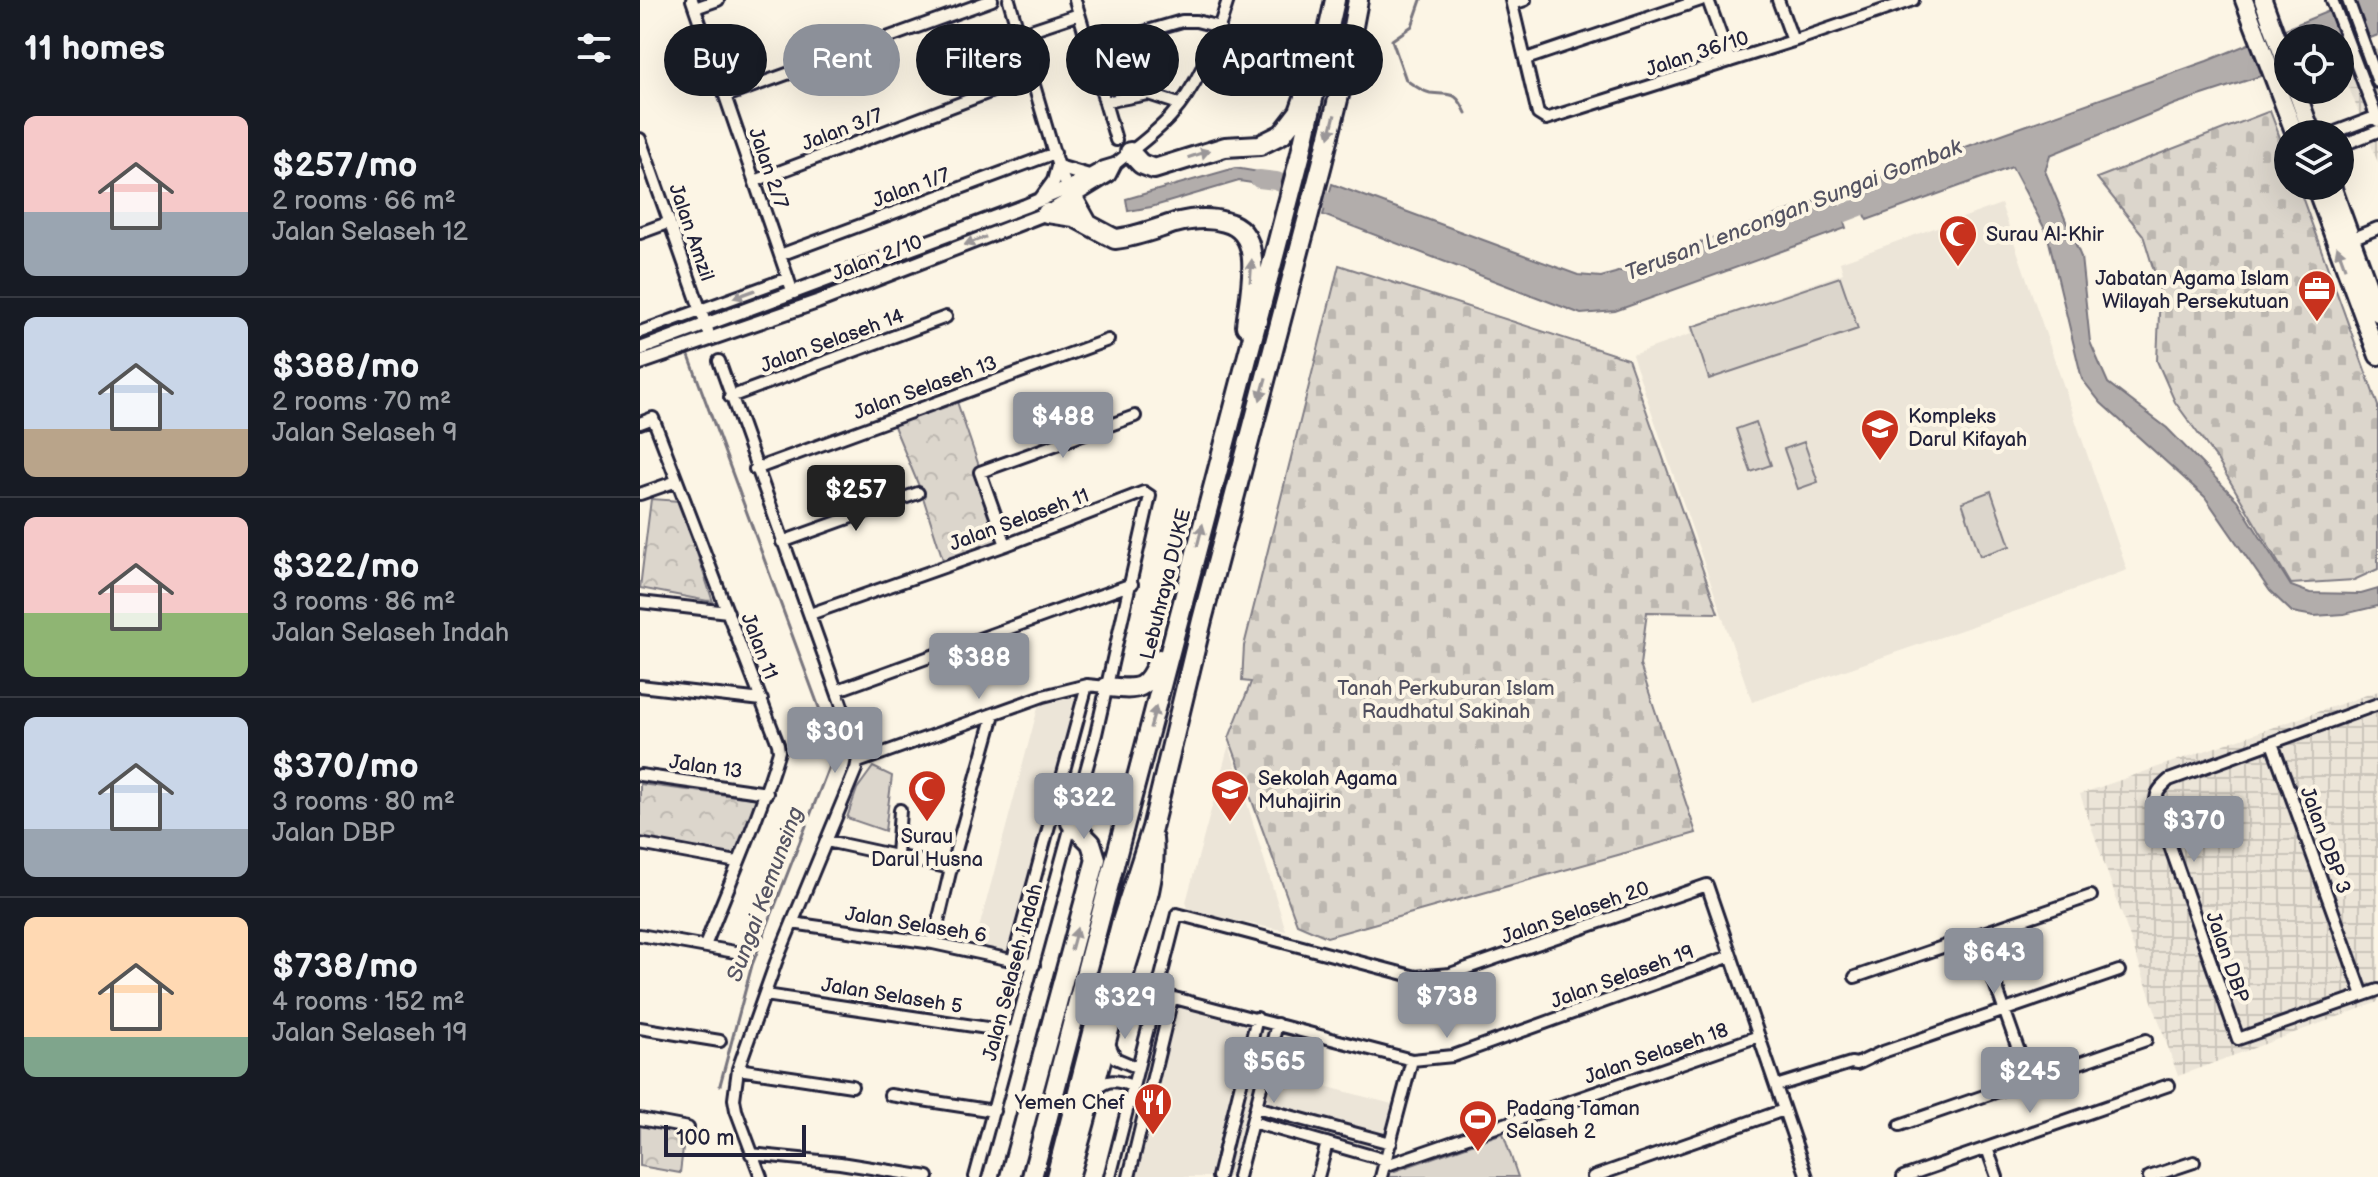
<!DOCTYPE html>
<html lang="en">
<head>
<meta charset="utf-8">
<style>
  body { margin:0; font-family:"Balsamiq Sans",sans-serif; background:#20242c; color:#f1f3f6; height:100vh; display:flex; flex-direction:column; font-size:30px; white-space:nowrap }
  * { box-sizing:border-box; margin:0 }
  p { font-size:26px; color:#9ea1a6 }
  .icon { flex:none; width:44px; height:44px; fill:none; stroke:currentColor; stroke-width:2; stroke-linecap:round; stroke-linejoin:round }
  .map { position:relative; flex:1; overflow:hidden }
  .drawer { display:flex; flex-direction:column; background:#171b24; width:640px }
  .drawer>* { flex:none }
  .top-card { position:absolute; left:24px; top:24px; width:760px; height:72px; display:flex; gap:16px }
  .tools { position:absolute; left:1634px; top:24px; display:grid; gap:16px }
  .tools a { display:grid; place-items:center; width:80px; height:80px; border-radius:50%; background:#171b24; box-shadow:0 8px 32px #0002; font-size:40px }
  .scale { position:absolute; left:24px; bottom:20px; width:142px; box-sizing:border-box; padding-left:8px; border:4px solid #22223b; border-top:0; font-size:22px; line-height:28px; white-space:nowrap; color:#22223b; -webkit-text-stroke:6px #fcf5e5; paint-order:stroke }
  .price { position:absolute; translate:-50% -68px; padding:0 18px; border-radius:8px; background:#8c9099; color:#fff; font-size:26px; line-height:52px; filter:drop-shadow(0 2px 4px #0008) }
  .price::after { content:''; position:absolute; left:50%; top:48px; width:24px; height:18px; margin-left:-12px; background:inherit; clip-path:polygon(0 0,100% 0,50% 100%) }
  .price.current { background:#222; color:#fff }
  ul { padding:0; list-style:none }
  li { display:flex; align-items:center; gap:24px; height:200px; padding:0 24px }
  li+li { border-top:2px solid #363941 }
  li span { display:grid; place-items:center; flex:none; width:224px; height:160px; border-radius:12px; color:#555 }
  li>.icon { margin-inline-start:auto }
  span .icon { width:96px; height:96px; fill:#fffc; stroke-width:1 }
  li b { font-size:34px }
  h2 { display:flex; justify-content:space-between; align-items:center; height:96px; padding:0 24px; font-size:34px }
  .chip { padding:0 28px; border-radius:36px; background:#171b24; box-shadow:0 8px 32px #0002; font-size:28px; line-height:72px }
  .chip.current { background:#8c9099; color:#fff }
  main { display:flex; flex:1; min-height:0 }
  .map>svg:first-child { display:block }
  .built { fill:#ece5d8 }
  .industrial { fill:url(#industrial-grid) }
  .grass { fill:#dcd6cc; stroke:#7f7c84; stroke-width:2 }
  .cemetery { fill:url(#cemetery-stones); stroke:#7f7c84; stroke-width:2 }
  .park { fill:url(#park-crowns); stroke:#7f7c84; stroke-width:2 }
  .water { fill:#b2adab; stroke:#78757e; stroke-width:2 }
  .lines { fill:none; stroke-linecap:round; stroke-linejoin:round }
  .stream { stroke:#78757e; stroke-width:3 }
  .river { stroke:#b2adab; stroke-width:18 }
  .minor-casing { stroke:#22223b; stroke-width:16 }
  .tertiary-casing { stroke:#22223b; stroke-width:18 }
  .primary-casing { stroke:#22223b; stroke-width:22 }
  .motorway-casing { stroke:#22223b; stroke-width:24 }
  .minor { stroke:#fcf5e5; stroke-width:10 }
  .tertiary { stroke:#fcf5e5; stroke-width:12 }
  .primary { stroke:#fcf5e5; stroke-width:16 }
  .motorway { stroke:#fcf5e5; stroke-width:18 }
  .oneway { fill:#9a9698 }
  .labels { text-anchor:middle; stroke-width:8; stroke-linejoin:round; paint-order:stroke }
  .street-label { font-size:20px; fill:#22223b; stroke:#fcf5e5 }
  .poi-label { font-size:20px; fill:#22223b; stroke:#fcf5e5; text-anchor:start }
  .park-label { font-size:20px; fill:#504f5f; stroke:#fcf5e5 }
  .water-label { font-size:22px; font-style:italic; fill:#545362; stroke:#fcf5e5 }
</style>
</head>
<body>
<main>
<section class="drawer">
<h2>11 homes<svg class="icon" aria-label="filters" viewBox="0 0 24 24"><path d="M4 7h16M4 17h16"/><circle cx="9" cy="7" r="2"/><circle cx="15" cy="17" r="2"/></svg></h2>
<ul>
<li><span style="background:linear-gradient(#f6c9c9 60%,#9aa5b1 0)"><svg class="icon" aria-label="home" viewBox="0 0 24 24"><path d="M3 11l9-7 9 7M6 9v11h12V9"/></svg></span><div><b>$257/mo</b><p>2 rooms · 66 m²</p><p>Jalan Selaseh 12</p></div></li>
<li><span style="background:linear-gradient(#c9d6e8 70%,#b9a48a 0)"><svg class="icon" aria-label="home" viewBox="0 0 24 24"><path d="M3 11l9-7 9 7M6 9v11h12V9"/></svg></span><div><b>$388/mo</b><p>2 rooms · 70 m²</p><p>Jalan Selaseh 9</p></div></li>
<li><span style="background:linear-gradient(#f6c9c9 60%,#8fb573 0)"><svg class="icon" aria-label="home" viewBox="0 0 24 24"><path d="M3 11l9-7 9 7M6 9v11h12V9"/></svg></span><div><b>$322/mo</b><p>3 rooms · 86 m²</p><p>Jalan Selaseh Indah</p></div></li>
<li><span style="background:linear-gradient(#c9d6e8 70%,#9aa5b1 0)"><svg class="icon" aria-label="home" viewBox="0 0 24 24"><path d="M3 11l9-7 9 7M6 9v11h12V9"/></svg></span><div><b>$370/mo</b><p>3 rooms · 80 m²</p><p>Jalan DBP</p></div></li>
<li><span style="background:linear-gradient(#ffd9b3 75%,#7fa58c 0)"><svg class="icon" aria-label="home" viewBox="0 0 24 24"><path d="M3 11l9-7 9 7M6 9v11h12V9"/></svg></span><div><b>$738/mo</b><p>4 rooms · 152 m²</p><p>Jalan Selaseh 19</p></div></li>
</ul>
</section>
<div class="map">
<svg width="1738" height="1177" viewBox="0 0 1738 1177">
  <defs>
    <pattern id="industrial-grid" width="8" height="8" patternUnits="userSpaceOnUse" patternTransform="scale(2)"><rect width="8" height="8" fill="#ece5d8"/><path d="M0 4h8M4 0v8" fill="none" stroke="#cac4ba"/></pattern>
    <pattern id="cemetery-stones" width="16" height="16" patternUnits="userSpaceOnUse" patternTransform="scale(2)"><rect width="16" height="16" fill="#dcd6cc"/><path d="M2 7V4a2 2 0 0 1 4 0v3zM10 15v-3a2 2 0 0 1 4 0v3z" fill="#bcb7b0"/></pattern>
    <pattern id="park-crowns" width="20" height="18" patternUnits="userSpaceOnUse" patternTransform="scale(2)"><rect width="20" height="18" fill="#dcd6cc"/><path d="M2 6a3 3 0 1 1 6 0M12 15a3 3 0 1 1 6 0" fill="none" stroke="#bcb7b0"/></pattern>
  </defs>
  <rect width="100%" height="100%" fill="#fcf5e5"/>
  <filter id="ink" filterUnits="userSpaceOnUse"><feTurbulence type="fractalNoise" baseFrequency=".0125" numOctaves="2"/><feDisplacementMap in="SourceGraphic" scale="16" xChannelSelector="R" yChannelSelector="G"/><feConvolveMatrix kernelMatrix="1 2 1 2 8 2 1 2 1" color-interpolation-filters="sRGB"/></filter>
  <g filter="url(#ink)">
    <path class="built" d="M1361 204 1487 570 1382 609 1112 702 992 355 1051 334 1050 327 1203 273 1200 262Z
      M439 692 371 954 334 947 399 704Z
      M589 744 646 931 549 911 546 902Z
      M527 1002 628 1028 589 1177H480Z
      M628 1071 752 1104 744 1136 620 1104Z"/>
    <path class="industrial" d="M1738 49V163L1700 64Z
      M1738 691V1002L1538 1076 1440 794Z"/>
    <path class="grass" d="M1200 277 1218 329 1069 379 1052 327Z
      M1116 422 1131 465 1111 472 1096 429Z
      M1164 442 1178 482 1158 489 1144 449Z
      M1351 491 1370 546 1340 556 1322 502Z
      M233 767 252 776 245 831 207 818 217 789Z
      M863 1133 878 1177H748L749 1173Z"/>
    <path class="cemetery" d="M1630 111 1648 159V186H1658L1738 406V569L1714 580 1651 584 1578 461 1535 402 1517 361 1520 291 1503 235 1457 178Z
      M699 265 988 359 1078 613 1007 612 1000 665 1056 833 687 937 657 924 589 738 611 682 602 681 604 646Z"/>
    <path class="park" d="M315 396 366 545 305 566 281 491 251 419Z
      M11 499 40 501 73 602 0 588Z
      M0 784 119 799 94 856 0 841Z
      M0 1125 45 1132 40 1173 0 1166Z"/>
    <path class="water" d="M1716 0H1738V35L1700 50V38H1648V67L1535 104 1410 155 1405 171 1441 257 1450 342 1468 383 1527 428 1597 500 1651 586 1670 593 1721 594 1738 589V606L1704 614 1674 616 1652 612 1630 591 1565 497 1461 403 1442 379 1407 233 1372 167 1227 220 1216 186 1567 61Z
      M595 168 642 176 638 187 599 181 511 207 488 211 486 199Z
      M692 184 938 275 961 277 975 273 1194 194 1206 228 975 311 941 314 683 215Z"/>
    <g class="lines">
      <path class="stream" d="M781 0 772 26 752 40 766 80C773 85 782 91 790 93 811 96 815 89 826 113
        M49 356 195 751 112 965 80 1085"/>
      <path class="river" d="M619 179 636 181 708 209
        M1181 222 1243 198"/>
      <defs>
        <path id="minor" d="M52 0 153 293
          M369 0 418 167 430 193
          M435 0 476 140
          M871 0 898 114 906 119 1153 41 1273 0
          M1068 0 1090 61
          M1138 0 1153 41
          M1692 0 1738 121
          M1708 0 1738 82
          M873 4 885 0
          M55 8 78 0
          M379 34 439 14
          M449 48 542 21H556L580 27
          M886 59 1061 0
          M86 96 352 0
          M465 102 508 94 539 104
          M1690 134 1738 116
          M0 139 68 331
          M1700 146 1738 131
          M474 165C493 149 514 135 531 116 559 85 576 40 588 0
          M115 181 392 76
          M0 233 30 222
          M1711 239 1738 228
          M140 255 415 153
          M0 332 148 278
          M79 361 219 754 216 769 136 962 98 1069 94 1099 96 1110 121 1177
          M90 397 306 317
          M0 423 13 418 138 744 139 751C119 818 90 881 65 946
          M115 469 468 340
          M0 494 37 481
          M142 542 278 493
          M366 545 340 472 495 416
          M0 602 88 612
          M170 614 366 545 504 492 510 496 456 734 335 1177
          M0 686 122 700
          M198 690 492 584
          M1738 704 1529 780C1519 789 1515 793 1516 806L1598 1039 1738 990
          M1632 743 1723 995
          M218 762 403 696 447 685 467 687
          M0 775 127 793
          M187 841 311 868
          M0 844 97 862
          M257 856 260 810
          M152 923 293 943 394 965
          M0 935 106 954
          M1338 935 1389 1080
          M293 943 311 868 354 714
          M373 959 447 685
          M1215 977 1451 896
          M515 993 772 1060 813 1056 1091 956
          M125 995 374 1032
          M0 1028 80 1041
          M468 1041 475 1058 496 1067
          M98 1069 212 1086
          M1136 1086 1211 1063 1217 1064 1240 1053 1479 971
          M455 1090C468 1078 476 1080 492 1086
          M250 1095 354 1111
          M616 1107 751 1143
          M0 1119 48 1128
          M612 1122 746 1160
          M1260 1125 1506 1040
          M1347 1148 1357 1177
          M111 1154 200 1163 288 1177
          M744 1166 1119 1036
          M470 1177 537 914 776 977 810 974 1067 885 1167 1177
          M489 1177 532 998
          M578 1177 617 1018
          M598 1177 637 1024
          M678 1177 687 1143
          M741 1177 772 1060
          M953 1177 1144 1110
          M1263 1177 1529 1085
          M1509 1177 1554 1162"/>
        <path id="tertiary" d="M401 199 414 181 418 167 449 176
          M0 349 385 206 428 188 464 168 474 165
          M0 363 177 302 407 213 469 175 474 165"/>
        <path id="primary" d="M1604 0 1655 134
          M1623 0 1648 69
          M1656 90 1672 134
          M1675 186 1738 356
          M1692 186 1738 313"/>
        <path id="motorway" d="M490 152 501 164 514 169 585 147 620 145 642 134 659 112 666 92
          M433 198 447 223
          M407 213 434 217 475 239C496 237 515 229 535 223 551 219 569 217 585 222 627 232 609 294 606 326
          M467 687C499 690 506 691 519 659
          M370 1177 456 859 451 843 431 823
          M392 1177 660 157 695 0
          M416 1177 481 924 512 828 562 620 682 164 703 79 718 0
          M429 1177C449 1113 464 1046 482 981 494 934 518 888 513 839"/>
      </defs>
      <use href="#minor" class="minor-casing"/>
      <use href="#tertiary" class="tertiary-casing"/>
      <use href="#primary" class="primary-casing"/>
      <use href="#motorway" class="motorway-casing"/>
      <use href="#minor" class="minor"/>
      <use href="#tertiary" class="tertiary"/>
      <use href="#primary" class="primary"/>
      <use href="#motorway" class="motorway"/>
    </g>
    <defs><path id="oneway-solid" d="M-6-.8H1V-3.2L6.5 0L1 3.2V.8H-6Z" transform="scale(2)"/></defs>
    <g class="oneway">
      <use href="#oneway-solid" transform="translate(692 126) rotate(104)"/>
      <use href="#oneway-solid" transform="translate(559 154) rotate(-18)"/>
      <use href="#oneway-solid" transform="translate(335 241) rotate(159)"/>
      <use href="#oneway-solid" transform="translate(1701 257) rotate(-110)"/>
      <use href="#oneway-solid" transform="translate(611 271) rotate(-86)"/>
      <use href="#oneway-solid" transform="translate(104 294) rotate(160)"/>
      <use href="#oneway-solid" transform="translate(623 389) rotate(105)"/>
      <use href="#oneway-solid" transform="translate(560 535) rotate(-76)"/>
      <use href="#oneway-solid" transform="translate(513 717) rotate(-75)"/>
      <use href="#oneway-solid" transform="translate(434 939) rotate(-75)"/>
    </g>
  </g>
  <defs>
    <symbol id="mosque-pin" viewBox="-11 -11 22 30"><path d="M0 17L-7.5 6A9.5 9.5 0 1 1 7.5 6Z" fill="#c8321e" stroke="#fcf5e5"/><path d="M3.5-4.9A6 6 0 1 0 3.5 4.9A5 5 0 1 1 3.5-4.9Z" fill="#fff"/></symbol>
    <symbol id="office-pin" viewBox="-11 -11 22 30"><path d="M0 17L-7.5 6A9.5 9.5 0 1 1 7.5 6Z" fill="#c8321e" stroke="#fcf5e5"/><path d="M-6-3h4V-5.5h4V-3h4V5H-6ZM-1-4.5V-3h2v-1.5ZM-6 0V1H6V0Z" fill="#fff"/></symbol>
    <symbol id="school-pin" viewBox="-11 -11 22 30"><path d="M0 17L-7.5 6A9.5 9.5 0 1 1 7.5 6Z" fill="#c8321e" stroke="#fcf5e5"/><path d="M0-5L7-2L0 1L-7-2ZM-4 1L0 2.5L4 1V4Q0 6-4 4Z" fill="#fff"/></symbol>
    <symbol id="restaurant-pin" viewBox="-11 -11 22 30"><path d="M0 17L-7.5 6A9.5 9.5 0 1 1 7.5 6Z" fill="#c8321e" stroke="#fcf5e5"/><path d="M-5-6h1v4h1v-4h1v4h1v-4h1v5L-1.5 .5V6h-2V.5L-5-1ZM5-6V6H3V1.5H1.5Q1.5-4 5-6Z" fill="#fff"/></symbol>
    <symbol id="stadium-pin" viewBox="-11 -11 22 30"><path d="M0 17L-7.5 6A9.5 9.5 0 1 1 7.5 6Z" fill="#c8321e" stroke="#fcf5e5"/><path d="M0-5a6.5 5 0 1 0 0 10a6.5 5 0 1 0 0-10ZM-3.5-1.8h7v3.6h-7Z" fill="#fff"/></symbol>
  </defs>
  <g fill-rule="evenodd">
    <use href="#mosque-pin" x="1296" y="212" width="44" height="60"/>
    <use href="#office-pin" x="1655" y="267" width="44" height="60"/>
    <use href="#school-pin" x="1218" y="406" width="44" height="60"/>
    <use href="#mosque-pin" x="265" y="767" width="44" height="60"/>
    <use href="#school-pin" x="568" y="767" width="44" height="60"/>
    <use href="#restaurant-pin" x="491" y="1080" width="44" height="60"/>
    <use href="#stadium-pin" x="816" y="1097" width="44" height="60"/>
  </g>
  <g class="labels">
    <g class="street-label">
      <text transform="translate(1057 53) rotate(-18)" y="7">Jalan 36/10</text>
      <text transform="translate(202 129) rotate(-21)" y="7">Jalan 3/7</text>
      <text transform="translate(129 168) rotate(71)" y="7">Jalan 2/7</text>
      <text transform="translate(271 187) rotate(-20)" y="7">Jalan 1/7</text>
      <text transform="translate(52 232) rotate(71)" y="7">Jalan Amzil</text>
      <text transform="translate(237 257) rotate(-21)" y="7">Jalan 2/10</text>
      <text transform="translate(192 340) rotate(-20)" y="7">Jalan Selaseh 14</text>
      <text transform="translate(285 387) rotate(-20)" y="7">Jalan Selaseh 13</text>
      <text transform="translate(379 519) rotate(-20)" y="7">Jalan Selaseh 11</text>
      <text transform="translate(525 584) rotate(-76)" y="7">Lebuhraya DUKE</text>
      <text transform="translate(120 646) rotate(69)" y="7">Jalan 11</text>
      <text transform="translate(66 766) rotate(8)" y="7">Jalan 13</text>
      <text transform="translate(1686 840) rotate(70)" y="7">Jalan DBP 3</text>
      <text transform="translate(935 912) rotate(-19)" y="7">Jalan Selaseh 20</text>
      <text transform="translate(276 924) rotate(9)" y="7">Jalan Selaseh 6</text>
      <text transform="translate(1588 957) rotate(71)" y="7">Jalan DBP</text>
      <text transform="translate(372 972) rotate(-75)" y="7">Jalan Selaseh Indah</text>
      <text transform="translate(982 976) rotate(-20)" y="7">Jalan Selaseh 19</text>
      <text transform="translate(252 995) rotate(9)" y="7">Jalan Selaseh 5</text>
      <text transform="translate(1016 1053) rotate(-19)" y="7">Jalan Selaseh 18</text>
    </g>
    <g class="poi-label">
      <text x="1346" y="241">Surau Al-Khir</text>
      <text x="1649" y="285" text-anchor="end">Jabatan Agama Islam<tspan x="1649" dy="23">Wilayah Persekutuan</tspan></text>
      <text x="1268" y="423">Kompleks<tspan x="1268" dy="23">Darul Kifayah</tspan></text>
      <text x="618" y="785">Sekolah Agama<tspan x="618" dy="23">Muhajirin</tspan></text>
      <text x="287" y="843" text-anchor="middle">Surau<tspan x="287" dy="23">Darul Husna</tspan></text>
      <text x="485" y="1109" text-anchor="end">Yemen Chef</text>
      <text x="866" y="1115">Padang Taman<tspan x="866" dy="23">Selaseh 2</tspan></text>
    </g>
    <g class="park-label">
      <text x="806" y="695">Tanah Perkuburan Islam<tspan x="806" dy="23">Raudhatul Sakinah</tspan></text>
    </g>
    <g class="water-label">
      <text transform="translate(1153 209) rotate(-21)" y="8">Terusan Lencongan Sungai Gombak</text>
      <text transform="translate(124 894) rotate(-70)" y="8">Sungai Kemunsing</text>
    </g>
  </g>
</svg>
<div class="tools">
<a><svg class="icon" aria-label="locate" viewBox="0 0 24 24"><circle cx="12" cy="12" r="6"/><path d="M12 2v4M12 18v4M2 12h4M18 12h4"/></svg></a>
<a><svg class="icon" aria-label="layers" viewBox="0 0 24 24"><path d="M12 4l9 5-9 5-9-5zM3 14l9 5 9-5"/></svg></a>
</div>
<div class="scale">100 m</div>
<b class="price" style="left:423px;top:460px">$488</b>
<b class="price current" style="left:216px;top:533px">$257</b>
<b class="price" style="left:339px;top:701px">$388</b>
<b class="price" style="left:195px;top:775px">$301</b>
<b class="price" style="left:444px;top:841px">$322</b>
<b class="price" style="left:1554px;top:864px">$370</b>
<b class="price" style="left:1354px;top:996px">$643</b>
<b class="price" style="left:807px;top:1040px">$738</b>
<b class="price" style="left:485px;top:1041px">$329</b>
<b class="price" style="left:634px;top:1105px">$565</b>
<b class="price" style="left:1390px;top:1115px">$245</b>
<div class="top-card">
<a class="chip">Buy</a>
<a class="chip current">Rent</a>
<a class="chip">Filters</a>
<a class="chip">New</a>
<a class="chip">Apartment</a>
</div>
</div>
</main>
</body>
</html>
